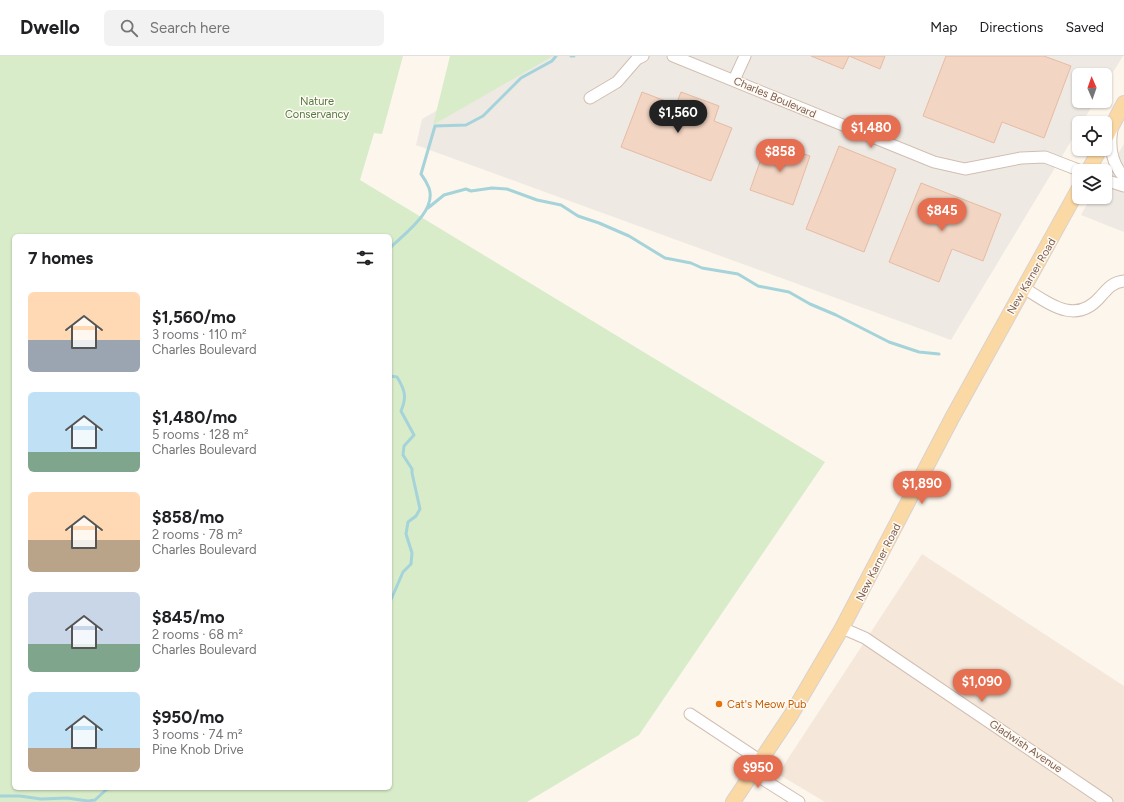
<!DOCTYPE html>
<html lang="en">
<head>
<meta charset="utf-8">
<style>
  body { margin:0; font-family:Figtree,sans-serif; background:#f2f2f2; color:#202124; height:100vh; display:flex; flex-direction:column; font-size:15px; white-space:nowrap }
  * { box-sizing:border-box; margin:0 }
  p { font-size:13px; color:#757577 }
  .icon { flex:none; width:22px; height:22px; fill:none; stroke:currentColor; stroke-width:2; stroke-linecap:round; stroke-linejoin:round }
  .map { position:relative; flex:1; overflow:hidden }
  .side { position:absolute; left:12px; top:178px; width:380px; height:556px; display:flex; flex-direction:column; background:#fff; border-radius:6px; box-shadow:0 1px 3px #0004 }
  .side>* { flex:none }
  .needle { width:26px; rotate:358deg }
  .controls { position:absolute; left:1072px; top:12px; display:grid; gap:8px }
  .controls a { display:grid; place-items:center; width:40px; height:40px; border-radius:6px; background:#fff; box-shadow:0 1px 3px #0004; font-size:20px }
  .price { position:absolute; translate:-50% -34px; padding:0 9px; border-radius:14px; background:#e76f51; color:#fff; font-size:13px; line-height:26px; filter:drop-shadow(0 1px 2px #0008) }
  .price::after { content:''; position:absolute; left:50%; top:24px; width:12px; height:9px; margin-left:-6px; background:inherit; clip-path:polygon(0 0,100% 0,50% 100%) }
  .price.selected { background:#222; color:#fff }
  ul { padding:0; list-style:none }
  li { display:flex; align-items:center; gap:12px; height:100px; padding:0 16px }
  li span { display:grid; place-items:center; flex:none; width:112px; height:80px; border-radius:6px; color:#555 }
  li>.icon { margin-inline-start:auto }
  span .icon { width:48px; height:48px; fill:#fffc; stroke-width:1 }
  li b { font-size:17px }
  h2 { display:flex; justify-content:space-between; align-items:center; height:48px; padding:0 16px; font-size:17px }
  header { display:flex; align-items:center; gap:24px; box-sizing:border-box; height:56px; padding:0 20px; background:#fff; border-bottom:1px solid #e0e0e0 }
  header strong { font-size:19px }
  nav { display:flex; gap:22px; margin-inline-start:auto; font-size:14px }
  .search { width:280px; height:36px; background:#f2f2f2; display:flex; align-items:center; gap:10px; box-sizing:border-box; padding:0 14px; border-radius:6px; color:#757577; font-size:15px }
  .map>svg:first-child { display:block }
  .residential { fill:#f5e8da }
  .industrial { fill:#efe9e4 }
  .green { fill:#d8ecc9; fill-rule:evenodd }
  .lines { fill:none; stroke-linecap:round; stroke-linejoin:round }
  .stream { stroke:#a5d3da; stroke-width:3 }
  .building { fill:#f3d5c3; stroke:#e6bba3 }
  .minor-casing { stroke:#d1beb0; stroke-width:13 }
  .major-casing { stroke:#dad1cd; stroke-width:16 }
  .minor { stroke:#fff; stroke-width:11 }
  .major { stroke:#fbd9a5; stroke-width:14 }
  .food-dot { fill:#e8710a; stroke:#fffaf3; stroke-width:1.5 }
  .labels { text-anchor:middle; stroke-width:3; stroke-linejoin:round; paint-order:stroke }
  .street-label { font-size:11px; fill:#7a5c4d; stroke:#fffaf3 }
  .park-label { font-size:11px; fill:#537a41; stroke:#fffaf3 }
  .food-label { font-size:11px; fill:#c56008; stroke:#fffaf3; text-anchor:start }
</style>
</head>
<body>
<header>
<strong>Dwello</strong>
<div class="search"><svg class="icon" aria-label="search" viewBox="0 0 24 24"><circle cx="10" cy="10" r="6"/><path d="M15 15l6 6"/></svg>Search here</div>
<nav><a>Map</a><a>Directions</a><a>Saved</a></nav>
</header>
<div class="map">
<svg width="1124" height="746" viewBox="0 0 1124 746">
  <rect width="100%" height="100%" fill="#fdf6ec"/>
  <path class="residential" d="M922 498 1124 630V746H825L778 718Z"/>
  <path class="industrial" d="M531 0H1123L1105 29V19H1079V45H1095L1082 67H1079V72L951 284 416 89 422 63Z
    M1124 88V176L1081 159 1091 141H1105V119Z"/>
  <path class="green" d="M0 0H403L382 78 374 77 360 124 825 406 639 679 527 746H0ZM14 180H390V732H14Z
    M450 0H553L433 69Z"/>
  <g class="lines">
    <path class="stream" d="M571 0H574
      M428 152 444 139 466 133 471 135 492 132 507 133 537 144 561 149 578 160 599 167 629 180 665 202 691 207 702 212 738 218 758 230 789 236 810 248 836 259 889 286 919 296 939 298
      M390 192C404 178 437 155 429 132 427 127 424 122 421 118L435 70 466 69 483 60 521 22 552 5 556 0
      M390 320 397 321C405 334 407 341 401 355L414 379 404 390 403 399 412 413V417L420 453 416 460 408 466 406 478 412 497 411 508 403 516 390 546
      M0 740H20L41 743 67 742 88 745 95 744 107 733 113 732"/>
  </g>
  <path class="building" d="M811 0H849L843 13Z
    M849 0H885L880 13Z
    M946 0H1044L1071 10 1044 82 1002 66 994 87 923 60Z
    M642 36 676 49 681 36 719 50 714 65 732 72 711 125 621 91Z
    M767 86 810 100 793 149 750 134Z
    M839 90 896 113 864 196 806 173Z
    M921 127 1001 158 983 205 952 193 939 226 889 206Z"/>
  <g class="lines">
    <defs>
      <path id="minor" d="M673 0 934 106 965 113 1021 102 1045 101 1081 115
        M734 24 745 0
        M590 42 617 26 637 3 643 0
        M1112 73C1109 90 1112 108 1124 121
        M1105 124 1124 130
        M1024 232C1050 248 1076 270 1101 240 1108 232 1113 226 1124 225
        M842 572 865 582 1107 746
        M690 658 761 705
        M753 717 799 746"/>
      <path id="major" d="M1105 83 1124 47
        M1088 115 1100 93
        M733 746 791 659 842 572 952 362 1079 132"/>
    </defs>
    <use href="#minor" class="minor-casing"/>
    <use href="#major" class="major-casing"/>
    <use href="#minor" class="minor"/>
    <use href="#major" class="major"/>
  </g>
  <circle class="food-dot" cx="719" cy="648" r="4"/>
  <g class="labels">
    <g class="street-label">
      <text transform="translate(775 41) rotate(23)" y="4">Charles Boulevard</text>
      <text transform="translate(1031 220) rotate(-60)" y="4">New Karner Road</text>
      <text transform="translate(878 506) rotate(-63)" y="4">New Karner Road</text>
      <text transform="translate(1026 690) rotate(34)" y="4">Gladwish Avenue</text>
    </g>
    <g class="park-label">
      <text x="317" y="49">Nature<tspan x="317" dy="13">Conservancy</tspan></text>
    </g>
    <g class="food-label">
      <text x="727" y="652">Cat's Meow Pub</text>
    </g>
  </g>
</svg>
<div class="controls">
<a><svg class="needle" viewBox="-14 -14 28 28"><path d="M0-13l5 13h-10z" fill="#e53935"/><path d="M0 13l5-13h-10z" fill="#757577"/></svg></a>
<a><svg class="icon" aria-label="locate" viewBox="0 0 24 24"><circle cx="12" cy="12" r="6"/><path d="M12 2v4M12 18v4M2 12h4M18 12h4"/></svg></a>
<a><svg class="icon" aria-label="layers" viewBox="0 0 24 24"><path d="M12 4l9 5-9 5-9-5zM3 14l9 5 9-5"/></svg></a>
</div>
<b class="price selected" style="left:678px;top:78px">$1,560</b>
<b class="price" style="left:871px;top:93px">$1,480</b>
<b class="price" style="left:780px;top:117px">$858</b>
<b class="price" style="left:942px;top:176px">$845</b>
<b class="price" style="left:922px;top:449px">$1,890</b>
<b class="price" style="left:982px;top:647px">$1,090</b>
<b class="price" style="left:758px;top:733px">$950</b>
<section class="side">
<h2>7 homes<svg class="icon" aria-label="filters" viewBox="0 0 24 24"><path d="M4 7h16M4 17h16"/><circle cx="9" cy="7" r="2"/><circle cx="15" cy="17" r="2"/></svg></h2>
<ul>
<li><span style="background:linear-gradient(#ffd9b3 60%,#9aa5b1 0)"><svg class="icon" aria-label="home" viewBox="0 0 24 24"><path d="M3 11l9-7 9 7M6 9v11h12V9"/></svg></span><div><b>$1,560/mo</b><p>3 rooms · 110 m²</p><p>Charles Boulevard</p></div></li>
<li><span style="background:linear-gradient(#bfe0f5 75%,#7fa58c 0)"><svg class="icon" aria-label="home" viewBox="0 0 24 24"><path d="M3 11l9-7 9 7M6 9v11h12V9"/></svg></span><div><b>$1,480/mo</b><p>5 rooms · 128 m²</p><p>Charles Boulevard</p></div></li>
<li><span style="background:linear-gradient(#ffd9b3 60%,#b9a48a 0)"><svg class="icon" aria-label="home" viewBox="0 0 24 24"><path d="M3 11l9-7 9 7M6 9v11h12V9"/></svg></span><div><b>$858/mo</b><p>2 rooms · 78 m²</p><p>Charles Boulevard</p></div></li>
<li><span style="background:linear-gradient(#c9d6e8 65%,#7fa58c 0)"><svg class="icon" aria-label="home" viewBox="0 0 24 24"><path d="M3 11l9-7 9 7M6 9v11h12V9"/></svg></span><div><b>$845/mo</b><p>2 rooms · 68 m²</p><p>Charles Boulevard</p></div></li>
<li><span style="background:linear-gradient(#bfe0f5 70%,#b9a48a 0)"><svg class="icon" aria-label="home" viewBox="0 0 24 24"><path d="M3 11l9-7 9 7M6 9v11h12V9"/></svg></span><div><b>$950/mo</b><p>3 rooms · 74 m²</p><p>Pine Knob Drive</p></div></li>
</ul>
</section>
</div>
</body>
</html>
